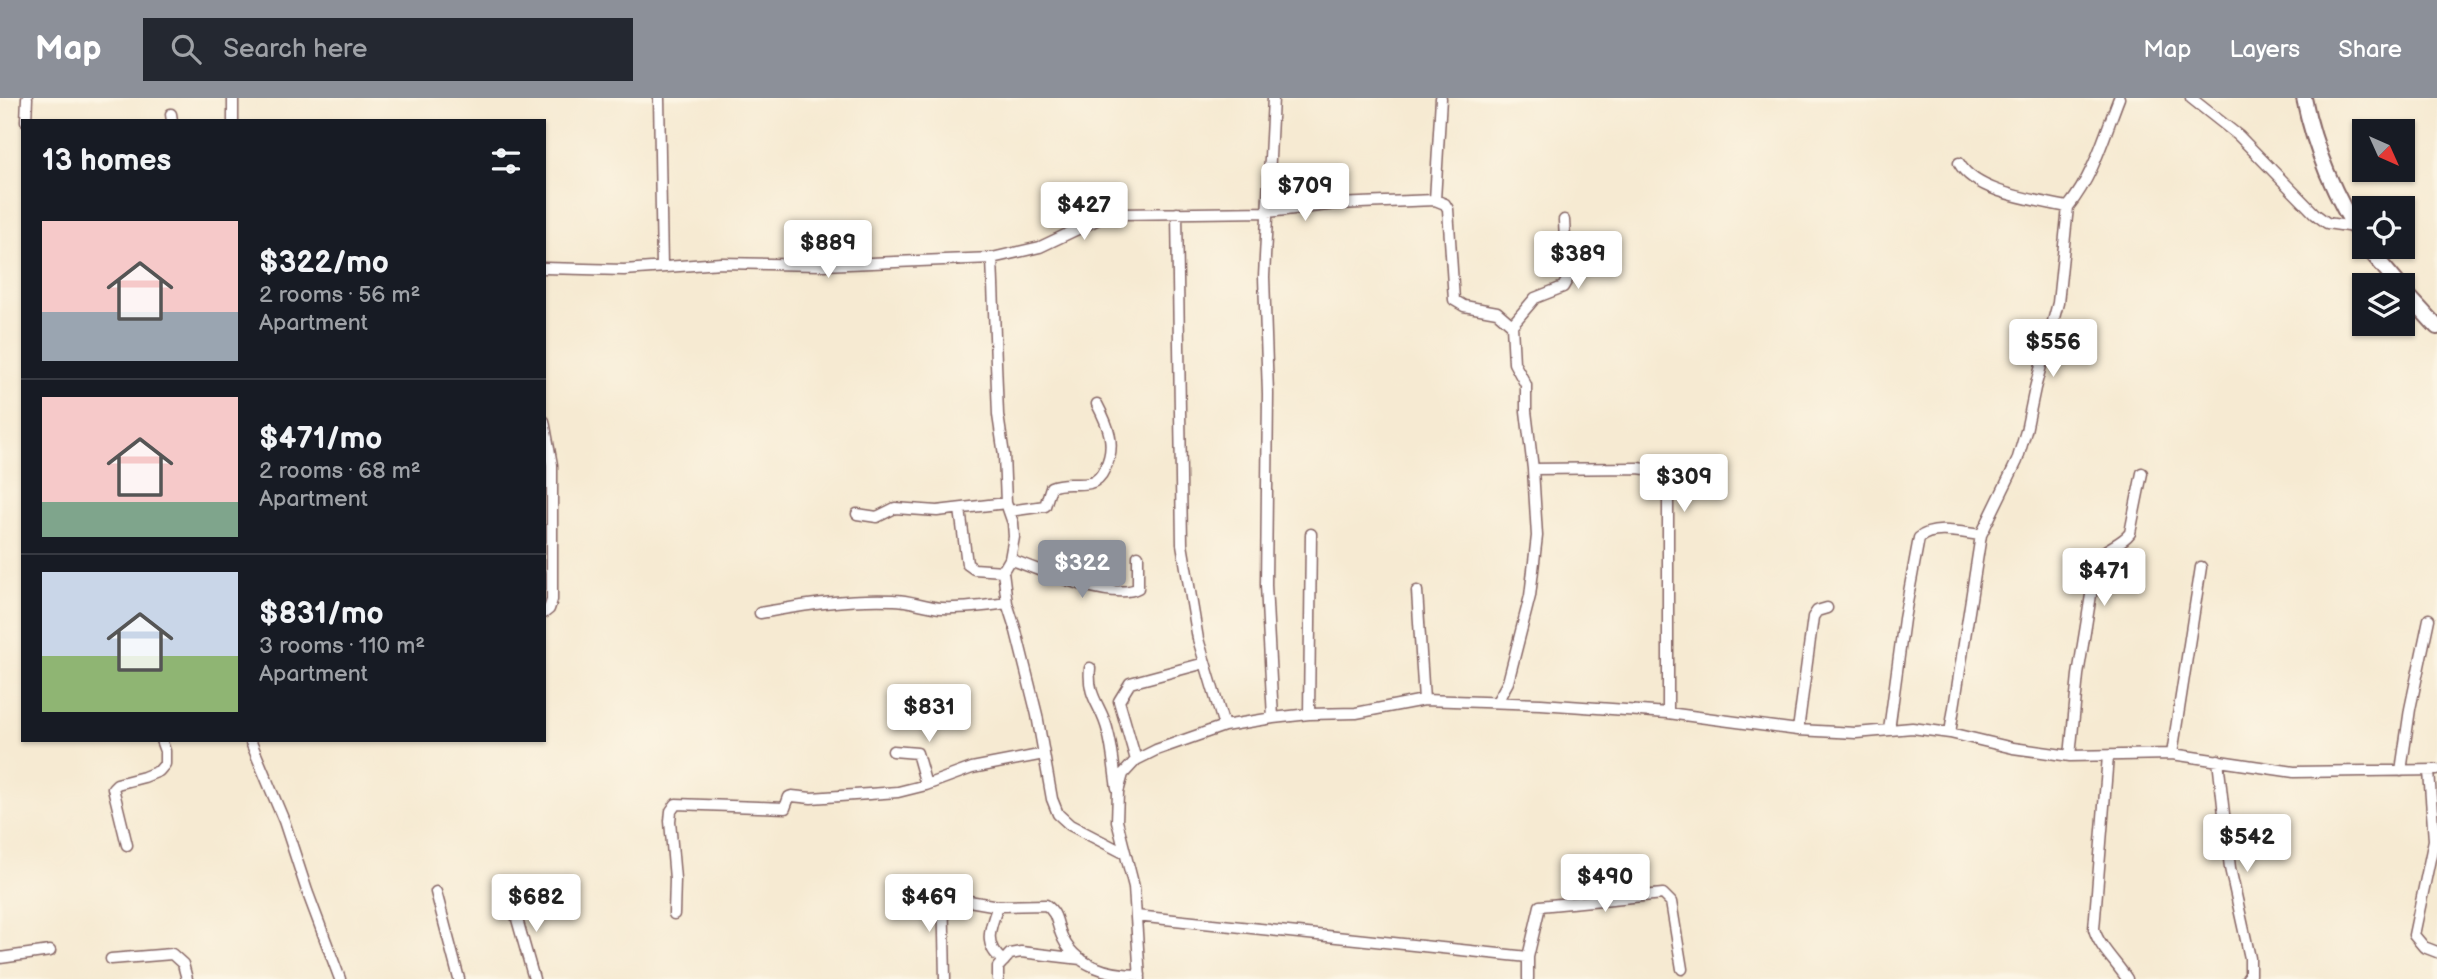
<!DOCTYPE html>
<html lang="en">
<head>
<meta charset="utf-8">
<style>
  body { margin:0; font-family:"Balsamiq Sans",sans-serif; background:#242831; color:#f1f3f6; height:100vh; display:flex; flex-direction:column; font-size:26px; white-space:nowrap }
  * { box-sizing:border-box; margin:0 }
  p { font-size:23px; color:#9ea1a6 }
  .icon { flex:none; width:38px; height:38px; fill:none; stroke:currentColor; stroke-width:2; stroke-linecap:round; stroke-linejoin:round }
  .map { position:relative; flex:1; overflow:hidden }
  .details { position:absolute; left:21px; top:21px; width:525px; height:623px; display:flex; flex-direction:column; background:#171b24; border-radius:0px; box-shadow:0 2px 5px #0004 }
  .details>* { flex:none }
  .needle { width:46px; rotate:135deg }
  .buttons { position:absolute; left:2352px; top:21px; display:grid; gap:14px }
  .buttons a { display:grid; place-items:center; width:63px; height:63px; border-radius:0px; background:#171b24; box-shadow:0 2px 5px #0004; font-size:35px }
  .price { position:absolute; translate:-50% -60px; padding:0 16px; border-radius:7px; background:#fff; color:#222; font-size:23px; line-height:46px; filter:drop-shadow(0 2px 4px #0008) }
  .price::after { content:''; position:absolute; left:50%; top:42px; width:21px; height:16px; margin-left:-10px; background:inherit; clip-path:polygon(0 0,100% 0,50% 100%) }
  .price.active { background:#8c9099; color:#fff }
  ul { padding:0; list-style:none }
  li { display:flex; align-items:center; gap:21px; height:175px; padding:0 21px }
  li+li { border-top:2px solid #363941 }
  li span { display:grid; place-items:center; flex:none; width:196px; height:140px; border-radius:0px; color:#555 }
  li>.icon { margin-inline-start:auto }
  span .icon { width:84px; height:84px; fill:#fffc; stroke-width:1 }
  li b { font-size:30px }
  h2 { display:flex; justify-content:space-between; align-items:center; height:84px; padding:0 21px; font-size:30px }
  header { display:flex; align-items:center; gap:42px; box-sizing:border-box; height:98px; padding:0 35px; background:#8c9099; color:#fff }
  header strong { font-size:33px }
  nav { display:flex; gap:38px; margin-inline-start:auto; font-size:24px }
  .search { width:490px; height:63px; background:#242831; display:flex; align-items:center; gap:18px; box-sizing:border-box; padding:0 24px; border-radius:0px; color:#9ea1a6; font-size:26px }
  .map>svg:first-child { display:block }
  .lines { fill:none; stroke-linecap:round; stroke-linejoin:round }
  .minor-casing { stroke:#866665; stroke-width:13 }
  .highway-casing { stroke:#866665; stroke-width:18 }
  .minor { stroke:#fff; stroke-width:10 }
  .highway { stroke:#fff; stroke-width:14 }
</style>
</head>
<body>
<header>
<strong>Map</strong>
<div class="search"><svg class="icon" aria-label="search" viewBox="0 0 24 24"><circle cx="10" cy="10" r="6"/><path d="M15 15l6 6"/></svg>Search here</div>
<nav><a>Map</a><a>Layers</a><a>Share</a></nav>
</header>
<div class="map">
<svg width="2437" height="881" viewBox="0 0 2437 881">
  <rect width="100%" height="100%" fill="#fcf5e5"/>
  <filter id="ink" filterUnits="userSpaceOnUse"><feTurbulence type="fractalNoise" baseFrequency=".0143" numOctaves="2"/><feDisplacementMap in="SourceGraphic" scale="14" xChannelSelector="R" yChannelSelector="G"/><feConvolveMatrix kernelMatrix="1 2 1 2 8 2 1 2 1" color-interpolation-filters="sRGB"/></filter>
  <filter id="wash" filterUnits="userSpaceOnUse"><feTurbulence type="fractalNoise" baseFrequency=".00686" numOctaves="4" result="noise"/><feDisplacementMap in="SourceGraphic" scale="28" xChannelSelector="R" yChannelSelector="G"/><feGaussianBlur stdDeviation="1.57" result="paint"/><feColorMatrix in="noise" values="0 0 0 0 0 0 0 0 0 0 0 0 0 0 0 0 0 1.4 0 .05"/><feComposite in="paint" operator="in"/></filter>
  <g filter="url(#wash)">
    <rect width="100%" height="100%" fill="#f6ead2"/>
  </g>
  <g filter="url(#ink)">
    <g class="lines">
      <defs>
        <path id="minor" d="M659 0 662 169
          M1273 0 1264 179 1268 296 1266 487 1273 620
          M1441 0 1435 102 1445 106 1448 111 1454 202 1464 208 1497 214 1512 227 1514 265 1526 287V313L1533 371 1537 438 1530 498 1508 584 1497 604
          M2191 0 2239 38 2315 116 2327 125 2354 129
          M171 16 172 23
          M26 23 27 0
          M233 23V0
          M1959 65C1976 95 2035 102 2068 109 2094 77 2104 38 2119 0
          M1177 115 1182 446 1198 541 1224 628
          M992 160 998 317 1004 357 1006 405 1013 425 1014 439 1010 461 1003 473 1007 505 1016 533 1037 617 1052 701 1058 716 1070 727 1124 755
          M544 170 624 172 721 165 823 167 992 160 1040 149 1101 120 1121 116 1268 114 1336 106 1435 102
          M1512 227 1535 200 1563 189 1567 182 1564 122
          M544 323 552 367V502L549 511 544 515
          M1533 371 1638 370 1660 373 1668 381V615
          M960 411 967 466 974 471 1003 473
          M1009 413 1045 408 1051 389C1064 383 1076 388 1090 385 1098 383 1102 377 1105 370 1117 347 1108 327 1097 306
          M857 416 877 419 895 410 937 413 1006 405
          M1010 461C1036 471 1114 504 1138 490V458
          M1417 493 1424 602
          M760 515C804 507 848 500 894 502 910 502 926 509 942 510 964 511 985 508 1007 505
          M1090 570C1087 601 1102 607 1108 634 1113 652 1114 672 1117 690
          M1309 616 1311 436
          M1798 632 1813 519 1817 513 1827 510
          M1889 632 1904 521 1919 440C1933 427 1963 435 1981 437
          M1950 635 1981 437 2017 363 2026 333 2035 290 2058 205 2068 109
          M250 642 284 723 307 793 340 881
          M893 653 917 655 926 687
          M2172 656 2201 469
          M2070 658 2078 577 2097 460C2106 449 2121 447 2130 435L2142 375
          M2108 658 2094 831C2099 849 2117 865 2127 881
          M1136 662 1119 603 1130 585 1205 565
          M2218 662 2230 770 2250 860V877L2247 881
          M2401 673 2410 611 2429 521
          M2429 673 2434 742 2414 837 2424 849 2437 854
          M127 747 113 690 117 686 144 679 159 673 165 666V653L161 642
          M943 790 945 881
          M436 794 459 881
          M511 800 534 881
          M943 802 969 803 998 808 1046 807C1057 815 1056 823 1061 836 1073 868 1109 877 1140 877
          M998 808C990 829 982 848 1004 863
          M674 816 675 781 670 723 671 713 676 706 785 710 789 699 792 698 811 700 898 694 926 687 972 670 1044 656
          M1136 818 1528 859
          M0 860 50 853
          M111 861 172 856 183 866 187 881
          M998 881V869L1010 856 1021 854 1081 861
          M1140 881 1134 789 1117 723 1118 694 1123 676 1136 662 1156 652 1224 628 1273 620 1309 616 1356 615 1424 602 1541 606 1668 615 1798 632 1856 635 1912 630 1950 635 2013 650 2070 658 2172 656 2294 674 2437 672
          M1528 881V859L1540 808 1663 796 1671 804 1682 871"/>
        <path id="highway" d="M2304 0C2314 50 2336 102 2364 144
          M2367 149 2399 187
          M2403 192 2437 229"/>
      </defs>
      <use href="#minor" class="minor-casing"/>
      <use href="#highway" class="highway-casing"/>
      <use href="#minor" class="minor"/>
      <use href="#highway" class="highway"/>
    </g>
  </g>
</svg>
<div class="buttons">
<a><svg class="needle" viewBox="-14 -14 28 28"><path d="M0-13l5 13h-10z" fill="#e53935"/><path d="M0 13l5-13h-10z" fill="#9ea1a6"/></svg></a>
<a><svg class="icon" aria-label="locate" viewBox="0 0 24 24"><circle cx="12" cy="12" r="6"/><path d="M12 2v4M12 18v4M2 12h4M18 12h4"/></svg></a>
<a><svg class="icon" aria-label="layers" viewBox="0 0 24 24"><path d="M12 4l9 5-9 5-9-5zM3 14l9 5 9-5"/></svg></a>
</div>
<b class="price" style="left:1305px;top:125px">$709</b>
<b class="price" style="left:1084px;top:144px">$427</b>
<b class="price" style="left:828px;top:182px">$889</b>
<b class="price" style="left:1578px;top:193px">$389</b>
<b class="price" style="left:2053px;top:281px">$556</b>
<b class="price" style="left:1684px;top:416px">$309</b>
<b class="price active" style="left:1082px;top:502px">$322</b>
<b class="price" style="left:2104px;top:510px">$471</b>
<b class="price" style="left:929px;top:646px">$831</b>
<b class="price" style="left:2247px;top:776px">$542</b>
<b class="price" style="left:1605px;top:816px">$490</b>
<b class="price" style="left:536px;top:836px">$682</b>
<b class="price" style="left:929px;top:836px">$469</b>
<section class="details">
<h2>13 homes<svg class="icon" aria-label="filters" viewBox="0 0 24 24"><path d="M4 7h16M4 17h16"/><circle cx="9" cy="7" r="2"/><circle cx="15" cy="17" r="2"/></svg></h2>
<ul>
<li><span style="background:linear-gradient(#f6c9c9 65%,#9aa5b1 0)"><svg class="icon" aria-label="home" viewBox="0 0 24 24"><path d="M3 11l9-7 9 7M6 9v11h12V9"/></svg></span><div><b>$322/mo</b><p>2 rooms · 56 m²</p><p>Apartment</p></div></li>
<li><span style="background:linear-gradient(#f6c9c9 75%,#7fa58c 0)"><svg class="icon" aria-label="home" viewBox="0 0 24 24"><path d="M3 11l9-7 9 7M6 9v11h12V9"/></svg></span><div><b>$471/mo</b><p>2 rooms · 68 m²</p><p>Apartment</p></div></li>
<li><span style="background:linear-gradient(#c9d6e8 60%,#8fb573 0)"><svg class="icon" aria-label="home" viewBox="0 0 24 24"><path d="M3 11l9-7 9 7M6 9v11h12V9"/></svg></span><div><b>$831/mo</b><p>3 rooms · 110 m²</p><p>Apartment</p></div></li>
</ul>
</section>
</div>
</body>
</html>
